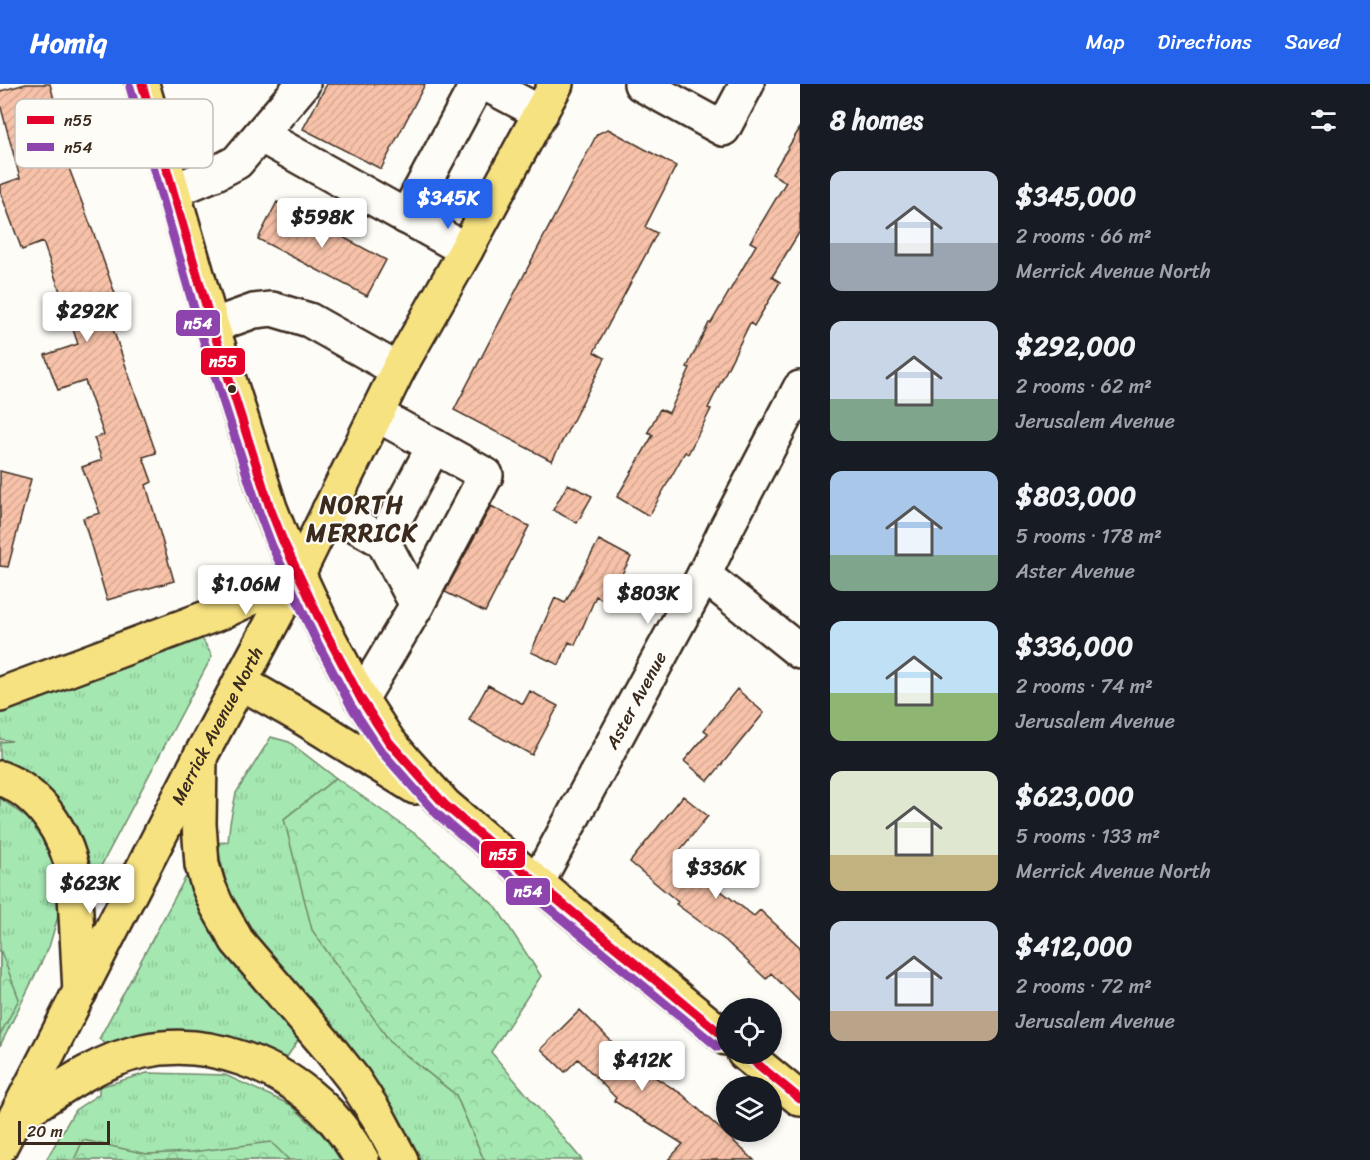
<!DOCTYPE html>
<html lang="en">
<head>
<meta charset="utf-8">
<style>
  body { margin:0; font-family:Sriracha,sans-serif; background:#20242c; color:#f1f3f6; height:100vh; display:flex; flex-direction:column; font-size:22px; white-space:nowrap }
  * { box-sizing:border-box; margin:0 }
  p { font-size:20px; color:#9ea1a6 }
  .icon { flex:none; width:33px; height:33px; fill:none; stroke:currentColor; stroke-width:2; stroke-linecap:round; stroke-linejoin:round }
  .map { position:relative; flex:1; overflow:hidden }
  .drawer { display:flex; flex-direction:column; background:#171b24; width:570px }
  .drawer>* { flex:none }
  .controls { position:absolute; left:716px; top:914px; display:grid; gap:12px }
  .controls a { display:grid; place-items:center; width:66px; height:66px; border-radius:50%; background:#171b24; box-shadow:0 3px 9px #0003; font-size:30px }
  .scale { position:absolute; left:18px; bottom:15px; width:92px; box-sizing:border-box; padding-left:6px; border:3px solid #3b2a1e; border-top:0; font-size:16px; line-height:21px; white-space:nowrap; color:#3b2a1e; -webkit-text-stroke:4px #fdfcf7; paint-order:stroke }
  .price { position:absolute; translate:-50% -51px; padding:0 14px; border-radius:6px; background:#fff; color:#222; font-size:20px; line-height:39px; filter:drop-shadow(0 2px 3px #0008) }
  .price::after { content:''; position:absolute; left:50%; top:36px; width:18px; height:14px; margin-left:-9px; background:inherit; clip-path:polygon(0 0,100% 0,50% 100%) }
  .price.on { background:#2563eb; color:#fff }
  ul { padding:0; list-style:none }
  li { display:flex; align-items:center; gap:18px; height:150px; padding:0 30px }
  li span { display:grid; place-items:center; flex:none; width:168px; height:120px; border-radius:12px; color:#555 }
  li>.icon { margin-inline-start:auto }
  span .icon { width:72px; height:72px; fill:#fffc; stroke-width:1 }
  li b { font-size:26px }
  h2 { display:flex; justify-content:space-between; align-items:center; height:72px; padding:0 30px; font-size:26px }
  header { display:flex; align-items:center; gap:36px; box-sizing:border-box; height:84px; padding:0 30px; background:#2563eb; color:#fff }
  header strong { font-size:28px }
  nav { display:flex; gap:33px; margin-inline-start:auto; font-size:21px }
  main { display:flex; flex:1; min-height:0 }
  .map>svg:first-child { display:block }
  .grass { fill:url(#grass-tufts); stroke:#708868; stroke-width:1.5 }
  .forest { fill:url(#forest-crowns); stroke:#708868; stroke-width:1.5 }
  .building { fill:url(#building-hatch); stroke:#3b2a1e; stroke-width:1.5 }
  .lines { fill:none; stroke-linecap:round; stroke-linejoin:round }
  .minor-casing { stroke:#3b2a1e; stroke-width:38 }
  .major-casing { stroke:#3b2a1e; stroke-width:38 }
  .highway-casing { stroke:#3b2a1e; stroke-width:38 }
  .minor { stroke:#fdfcf7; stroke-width:33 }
  .major { stroke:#f7e281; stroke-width:33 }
  .highway { stroke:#f7e281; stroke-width:33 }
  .bus-1-casing { stroke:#fdfcf7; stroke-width:14 }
  .bus-2-casing { stroke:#fdfcf7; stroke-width:14 }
  .bus-1 { stroke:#e4002b; stroke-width:9 }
  .bus-2 { stroke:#8e44ad; stroke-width:9 }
  .bus-dot { fill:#3b2a1e; stroke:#fdfcf7; stroke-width:2 }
  .labels { text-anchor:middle; stroke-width:4.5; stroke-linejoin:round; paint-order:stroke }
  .street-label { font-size:18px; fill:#3b2a1e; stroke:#fdfcf7 }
  .district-label { font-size:24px; font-weight:bold; letter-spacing:1.5px; fill:#3b2a1e; stroke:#fdfcf7 }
  .key { fill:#fdfcf7; stroke:#c3bdb6; stroke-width:1.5 }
  .key-label { font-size:16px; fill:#3b2a1e }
  .line-badge { stroke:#fdfcf7; stroke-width:2 }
  .badge-label { font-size:16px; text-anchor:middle; font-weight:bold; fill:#fff }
</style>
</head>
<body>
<header>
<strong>Homiq</strong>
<nav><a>Map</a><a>Directions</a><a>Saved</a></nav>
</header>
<main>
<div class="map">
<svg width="800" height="1076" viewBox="0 0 800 1076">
  <defs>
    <pattern id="grass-tufts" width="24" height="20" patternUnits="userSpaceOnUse" patternTransform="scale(1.5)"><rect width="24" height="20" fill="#a4e7b1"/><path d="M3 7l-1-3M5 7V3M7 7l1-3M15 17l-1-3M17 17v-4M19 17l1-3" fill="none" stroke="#8ec698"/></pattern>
    <pattern id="forest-crowns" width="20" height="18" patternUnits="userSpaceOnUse" patternTransform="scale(1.5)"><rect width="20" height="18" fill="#a4e7b1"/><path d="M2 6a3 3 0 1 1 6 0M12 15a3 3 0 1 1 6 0" fill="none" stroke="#8ec698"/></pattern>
    <pattern id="building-hatch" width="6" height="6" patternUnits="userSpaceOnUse" patternTransform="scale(1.5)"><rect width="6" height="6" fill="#f7c2a9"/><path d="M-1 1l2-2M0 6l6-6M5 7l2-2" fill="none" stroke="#d5a791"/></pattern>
  </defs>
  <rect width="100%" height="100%" fill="#fdfcf7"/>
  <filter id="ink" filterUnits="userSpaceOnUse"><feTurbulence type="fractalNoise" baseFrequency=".0167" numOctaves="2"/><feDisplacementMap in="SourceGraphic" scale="12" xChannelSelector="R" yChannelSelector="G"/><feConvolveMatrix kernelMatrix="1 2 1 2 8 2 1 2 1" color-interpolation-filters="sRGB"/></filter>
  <g filter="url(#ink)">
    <path class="grass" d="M202 554 212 572 91 801 82 758 55 714 0 680V658L12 657 0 655V626Z
      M271 653 289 658 336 694 284 735 391 959 456 1011 484 1076H419L405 1048 331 942 255 850 228 805 216 759 228 758 230 739 236 709Z
      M0 714 35 740 63 796 65 805 57 811 59 829 49 863 0 962Z
      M190 785 301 952 285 976 213 952 111 964 99 955Z
      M147 989 225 991 291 1021 343 1070 345 1076H46L75 1026 99 1010V1003Z"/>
    <path class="forest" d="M336 694 421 754 496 823 541 892 491 968 582 1076H484L456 1011 391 959 312 846 284 735Z
      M0 865 19 915 0 951Z
      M83 1056 147 1070 192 1068 271 1058 289 1076H74Z"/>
    <path class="building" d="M26 0H50L66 62 61 63 98 161 120 224 107 228 156 369 143 373 152 398 146 401 174 497 107 516 83 434 100 429 82 383 102 376 94 354 104 351 85 297 58 306 45 271 78 260 43 158 22 166 0 107V101L20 94 0 20V7Z
      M327 0H425L381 85 303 45Z
      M800 44V147L772 193 780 198 754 242 750 239 708 324 711 325 688 370 685 368 649 432 617 413 653 351 648 348 660 325 669 329 690 284 687 283 709 239H711L756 161 750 158 786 98 772 90Z
      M608 45 676 82 645 143 657 149 594 268 605 274 552 377 454 326 597 50Z
      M277 118 386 176 367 212 258 155Z
      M0 387 31 395 8 483 0 482Z
      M568 400 592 412 577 439 553 426Z
      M491 422 529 442 485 528 445 508Z
      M599 456 631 473 607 518 596 512 575 561 569 558 559 581 531 568 555 514 565 519Z
      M488 601 523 620 530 607 558 622 532 671 469 636Z
      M737 605 764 629 708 697 684 677 708 649 704 646Z
      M683 712 708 732 675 772 754 832 760 826 800 863V918L771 889 766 895 726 857 676 820 678 818 630 778Z
      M580 926 634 980 682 1010 754 1076H668L683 1060 614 1017 616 1014 578 975 565 988 541 965Z"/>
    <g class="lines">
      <defs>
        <g id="minor">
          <path d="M486 0 541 29"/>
          <path d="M641 0 723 45 747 0"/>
          <path d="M260 51 466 166"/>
          <path d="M173 107 214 90 237 78 303 0"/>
          <path d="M406 133 477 0"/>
          <path d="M212 242 254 227 272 225 309 236 398 286"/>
          <path d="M329 426 383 457"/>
          <path d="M704 491 800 568"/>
          <path d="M417 521 383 457 434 362"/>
          <path d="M361 615 417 521 486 391 376 330"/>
          <path id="s1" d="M537 799 704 491 727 443 800 304"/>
        </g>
        <g id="major">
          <path d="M142 0 212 242 270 424 283 457 325 547 361 615 389 658 405 677 445 721 537 799 726 954"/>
          <path d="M240 598 300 632 415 703"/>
          <path d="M744 969 800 1015"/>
          <path id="s2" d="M0 1063 200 673 298 490 398 286 466 166 556 0"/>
        </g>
        <path id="highway" d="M0 611 222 528 271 505 298 490
          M200 673 199 740 202 781 208 801 216 820 237 857 328 963 354 996 378 1033 401 1076
          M0 694C42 710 65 749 74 791L80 908
          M14 1035C54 1009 95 977 143 967 208 953 282 981 327 1028 341 1042 352 1059 362 1076"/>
      </defs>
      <use href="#minor" class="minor-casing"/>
      <use href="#major" class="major-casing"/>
      <use href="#highway" class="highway-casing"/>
      <use href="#minor" class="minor"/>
      <use href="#major" class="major"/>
      <use href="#highway" class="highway"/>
      <defs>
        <path id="bus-1" d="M142 0 212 242 270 424 283 457 325 547 361 615 389 658 445 721 537 799 726 954
          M744 969 800 1015"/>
        <path id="bus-2" d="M130 3 200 245 259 428 272 462 314 552 351 622 380 666 437 730 529 808 718 963"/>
      </defs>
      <use href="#bus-1" class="bus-1-casing"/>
      <use href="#bus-2" class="bus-2-casing"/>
      <use href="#bus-1" class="bus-1"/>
      <use href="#bus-2" class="bus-2"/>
    </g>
  </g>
  <circle class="bus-dot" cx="232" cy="305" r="5"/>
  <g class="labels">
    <g class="street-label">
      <text dy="6" stroke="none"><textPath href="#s1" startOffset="208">Aster Avenue</textPath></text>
      <text dy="6" stroke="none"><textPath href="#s2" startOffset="474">Merrick Avenue North</textPath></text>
    </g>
    <g class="district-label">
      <text x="362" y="429">NORTH<tspan x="362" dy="28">MERRICK</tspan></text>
    </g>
  </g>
  <rect x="15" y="15" width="198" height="69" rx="9" class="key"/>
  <rect x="27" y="32" width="27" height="8" fill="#e4002b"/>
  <rect x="27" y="59" width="27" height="8" fill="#8e44ad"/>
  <g class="key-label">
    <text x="64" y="42">n55</text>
    <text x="64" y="69">n54</text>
  </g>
  <g class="line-badge">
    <rect x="175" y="225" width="46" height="28" rx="6" fill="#8e44ad"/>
    <rect x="200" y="263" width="46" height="29" rx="6" fill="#e4002b"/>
    <rect x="480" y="756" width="46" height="29" rx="6" fill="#e4002b"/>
    <rect x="505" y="793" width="46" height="29" rx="6" fill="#8e44ad"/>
  </g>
  <g class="badge-label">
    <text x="198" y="245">n54</text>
    <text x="223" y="283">n55</text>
    <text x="503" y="776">n55</text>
    <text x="528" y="813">n54</text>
  </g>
</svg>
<div class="controls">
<a><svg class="icon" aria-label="locate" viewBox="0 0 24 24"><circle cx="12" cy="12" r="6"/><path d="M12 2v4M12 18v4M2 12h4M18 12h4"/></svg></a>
<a><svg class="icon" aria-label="layers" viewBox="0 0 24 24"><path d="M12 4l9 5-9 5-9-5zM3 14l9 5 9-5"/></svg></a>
</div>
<div class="scale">20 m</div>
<b class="price on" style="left:448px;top:146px">$345K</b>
<b class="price" style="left:322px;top:165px">$598K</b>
<b class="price" style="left:87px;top:259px">$292K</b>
<b class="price" style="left:246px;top:532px">$1.06M</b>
<b class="price" style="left:648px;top:541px">$803K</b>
<b class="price" style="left:716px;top:816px">$336K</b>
<b class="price" style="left:90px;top:831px">$623K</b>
<b class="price" style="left:642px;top:1008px">$412K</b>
</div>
<section class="drawer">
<h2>8 homes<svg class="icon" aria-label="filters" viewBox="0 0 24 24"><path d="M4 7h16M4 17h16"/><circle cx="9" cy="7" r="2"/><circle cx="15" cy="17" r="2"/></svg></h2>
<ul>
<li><span style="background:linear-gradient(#c9d6e8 60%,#9aa5b1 0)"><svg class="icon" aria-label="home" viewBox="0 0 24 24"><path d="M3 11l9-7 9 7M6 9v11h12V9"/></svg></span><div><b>$345,000</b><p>2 rooms · 66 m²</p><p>Merrick Avenue North</p></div></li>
<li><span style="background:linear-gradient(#c9d6e8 65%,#7fa58c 0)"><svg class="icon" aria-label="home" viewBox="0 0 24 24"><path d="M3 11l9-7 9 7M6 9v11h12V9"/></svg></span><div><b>$292,000</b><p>2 rooms · 62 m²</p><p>Jerusalem Avenue</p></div></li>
<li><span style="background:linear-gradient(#a9c7e8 70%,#7fa58c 0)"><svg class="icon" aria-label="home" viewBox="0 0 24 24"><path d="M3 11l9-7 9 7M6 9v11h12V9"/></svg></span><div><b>$803,000</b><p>5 rooms · 178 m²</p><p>Aster Avenue</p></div></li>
<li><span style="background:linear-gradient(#bfe0f5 60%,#8fb573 0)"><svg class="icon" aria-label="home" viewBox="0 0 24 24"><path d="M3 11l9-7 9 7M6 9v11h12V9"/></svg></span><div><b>$336,000</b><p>2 rooms · 74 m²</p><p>Jerusalem Avenue</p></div></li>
<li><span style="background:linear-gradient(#dfe7d0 70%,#c2b280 0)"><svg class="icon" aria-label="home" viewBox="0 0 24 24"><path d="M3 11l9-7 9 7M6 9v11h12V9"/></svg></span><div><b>$623,000</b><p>5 rooms · 133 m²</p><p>Merrick Avenue North</p></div></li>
<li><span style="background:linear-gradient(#c9d6e8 75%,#b9a48a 0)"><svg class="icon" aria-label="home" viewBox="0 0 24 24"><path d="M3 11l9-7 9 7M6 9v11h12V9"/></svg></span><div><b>$412,000</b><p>2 rooms · 72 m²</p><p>Jerusalem Avenue</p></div></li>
</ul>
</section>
</main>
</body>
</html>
